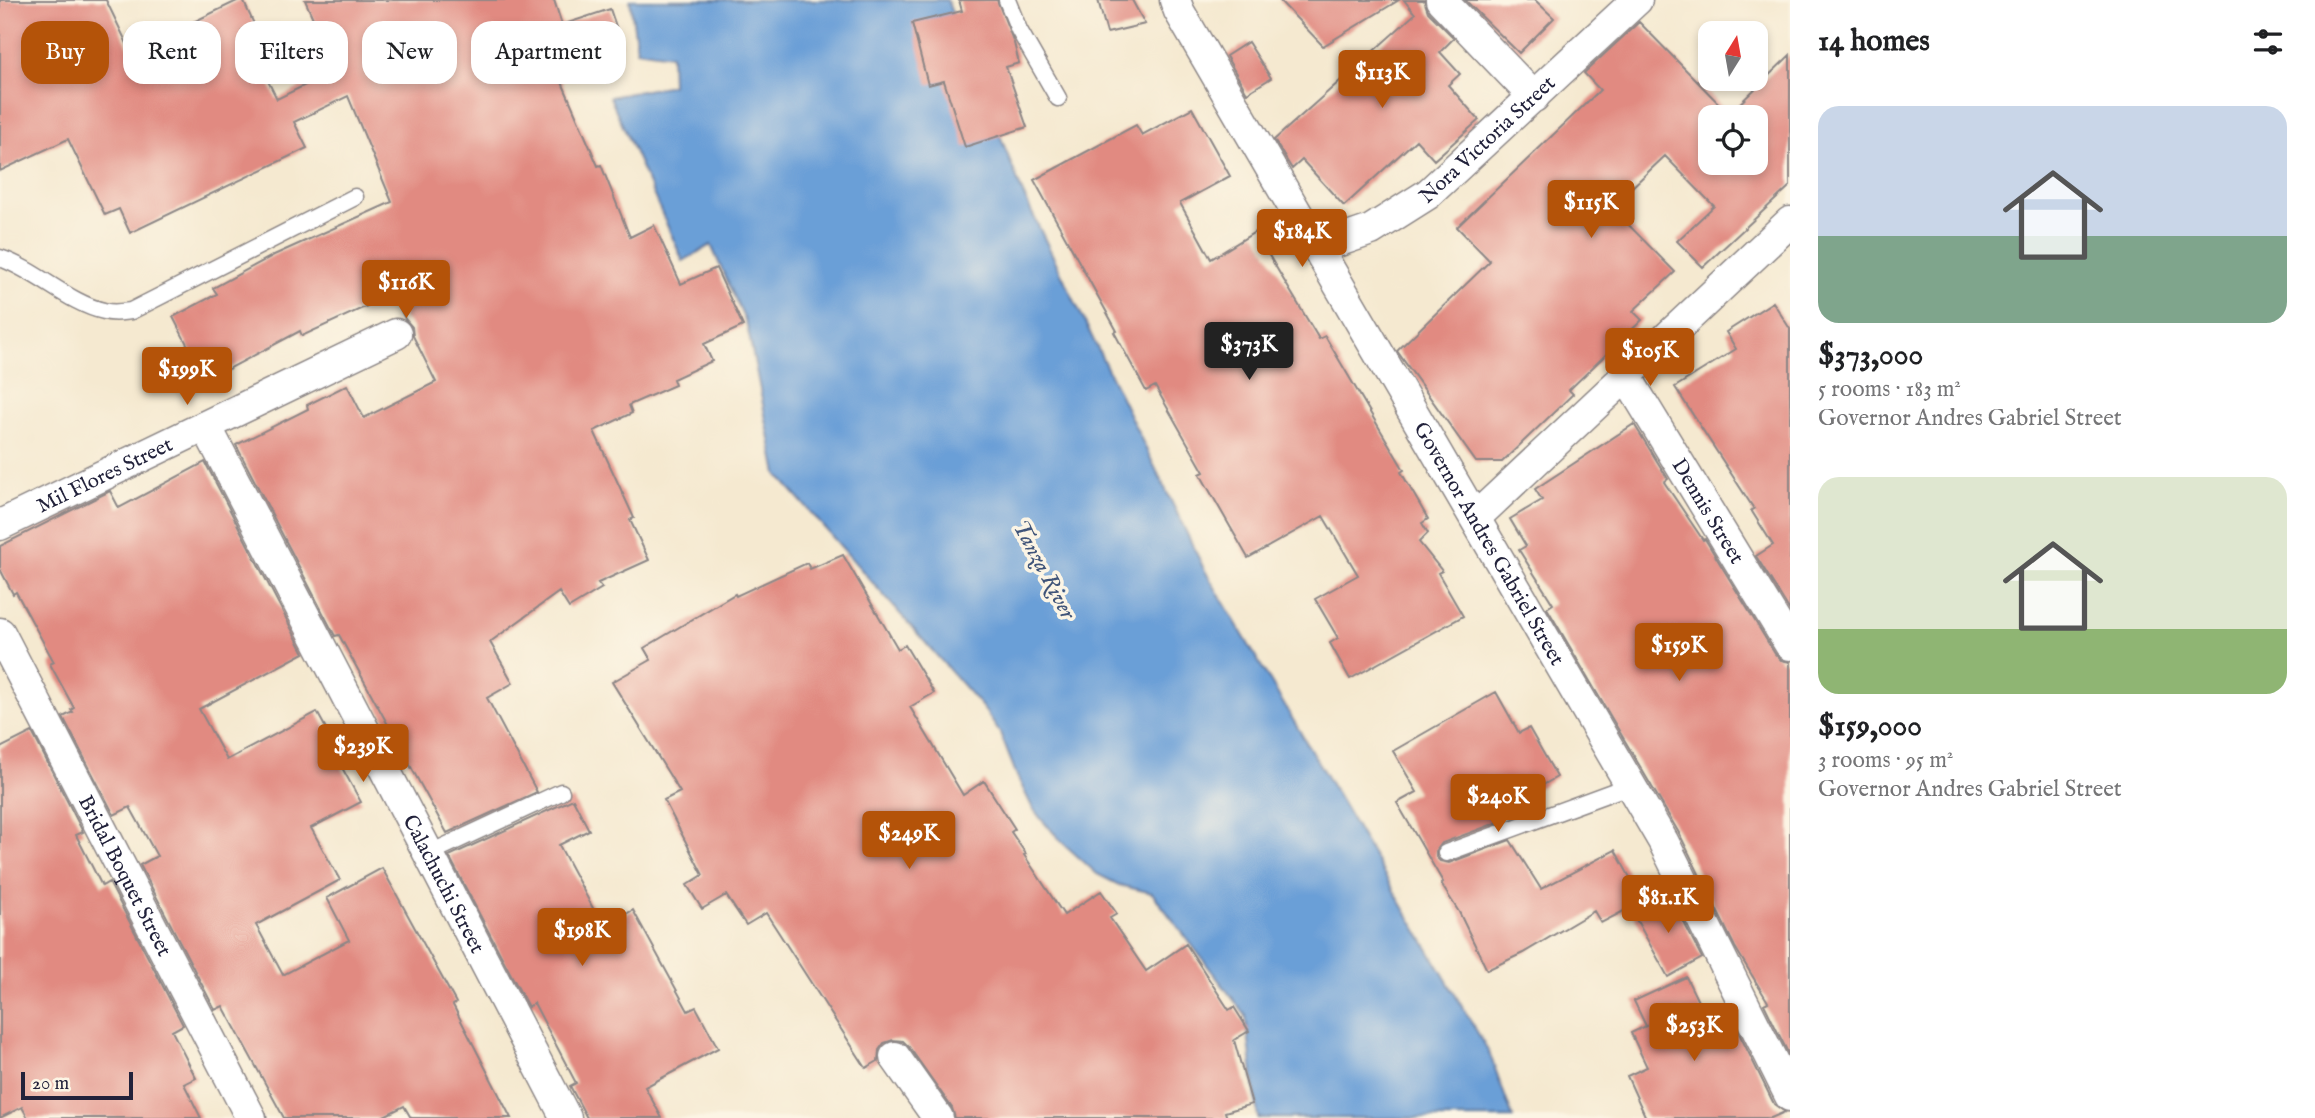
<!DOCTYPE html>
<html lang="en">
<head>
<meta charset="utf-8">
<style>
  body { margin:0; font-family:"IM FELL English",serif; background:#f6f6f6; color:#202124; height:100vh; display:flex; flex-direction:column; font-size:26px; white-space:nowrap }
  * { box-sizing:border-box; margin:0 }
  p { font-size:23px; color:#757577 }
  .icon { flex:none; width:38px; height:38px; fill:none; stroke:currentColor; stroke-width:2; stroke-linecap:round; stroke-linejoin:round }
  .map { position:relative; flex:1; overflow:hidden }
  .panel { display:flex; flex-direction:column; background:#fff; width:525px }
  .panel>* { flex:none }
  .banner { position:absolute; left:21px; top:21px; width:665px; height:63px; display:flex; gap:14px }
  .needle { width:46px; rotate:11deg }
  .buttons { position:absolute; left:1698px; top:21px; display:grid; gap:14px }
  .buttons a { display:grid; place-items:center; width:70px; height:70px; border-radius:14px; background:#fff; box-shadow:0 4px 10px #0003; font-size:35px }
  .scale { position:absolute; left:21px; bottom:18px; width:112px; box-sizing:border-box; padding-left:7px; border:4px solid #22223b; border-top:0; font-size:19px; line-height:24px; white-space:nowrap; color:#22223b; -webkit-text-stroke:5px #fcf5e5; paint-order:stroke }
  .price { position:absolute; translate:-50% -60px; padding:0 16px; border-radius:7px; background:#b45309; color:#fff; font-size:23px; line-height:46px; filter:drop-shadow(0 2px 4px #0008) }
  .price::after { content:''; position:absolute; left:50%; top:42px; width:21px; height:16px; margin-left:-10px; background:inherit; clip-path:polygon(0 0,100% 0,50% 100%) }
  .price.active { background:#222; color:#fff }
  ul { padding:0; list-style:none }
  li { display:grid; align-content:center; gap:14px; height:371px; padding:0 28px }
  li span { display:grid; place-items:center; height:217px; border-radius:21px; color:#555 }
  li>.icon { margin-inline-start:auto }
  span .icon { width:126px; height:126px; fill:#fffc; stroke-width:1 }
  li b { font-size:30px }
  h2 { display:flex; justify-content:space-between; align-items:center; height:84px; padding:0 28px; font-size:30px }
  .chip { padding:0 24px; border-radius:21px; background:#fff; box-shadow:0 4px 10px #0003; font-size:24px; line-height:63px }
  .chip.active { background:#b45309; color:#fff }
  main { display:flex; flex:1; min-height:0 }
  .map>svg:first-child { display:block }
  .water { fill:#6a9fd7; stroke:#466089; stroke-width:2 }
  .building { fill:#e18a81; fill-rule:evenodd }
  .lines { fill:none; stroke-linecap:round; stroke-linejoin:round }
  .lane-casing { stroke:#8c8686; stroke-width:19 }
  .street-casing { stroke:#8c8686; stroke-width:33 }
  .lane { stroke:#fff; stroke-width:16 }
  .street { stroke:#fff; stroke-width:30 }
  .labels { text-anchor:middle; stroke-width:7; stroke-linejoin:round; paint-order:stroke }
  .street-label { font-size:21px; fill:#22223b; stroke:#fcf5e5 }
  .water-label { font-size:23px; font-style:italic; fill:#3f5479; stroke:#fcf5e5 }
</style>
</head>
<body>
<main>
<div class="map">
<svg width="1790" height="1118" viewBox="0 0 1790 1118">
  <rect width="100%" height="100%" fill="#fcf5e5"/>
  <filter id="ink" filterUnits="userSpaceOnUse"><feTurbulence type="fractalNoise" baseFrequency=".0143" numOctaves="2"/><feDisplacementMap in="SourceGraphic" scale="14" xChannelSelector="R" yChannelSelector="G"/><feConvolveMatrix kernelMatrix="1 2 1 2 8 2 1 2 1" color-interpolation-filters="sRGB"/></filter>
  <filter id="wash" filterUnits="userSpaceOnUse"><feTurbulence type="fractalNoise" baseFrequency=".00686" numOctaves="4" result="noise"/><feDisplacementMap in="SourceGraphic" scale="28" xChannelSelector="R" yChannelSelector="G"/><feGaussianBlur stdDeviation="1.57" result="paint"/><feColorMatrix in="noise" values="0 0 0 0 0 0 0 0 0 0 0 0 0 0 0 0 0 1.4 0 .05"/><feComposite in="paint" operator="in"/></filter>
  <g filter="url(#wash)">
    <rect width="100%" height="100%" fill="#f5e9d0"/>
    <path class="water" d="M630 0H947L1023 194 1204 569 1489 1052 1513 1118H1258L1246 1016 1152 893 1119 885 1097 874 1063 843 1042 820 1032 807 1017 776 1000 733 983 708 777 474 747 325 711 245 683 261 610 97 672 85 671 55 637 50Z"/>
    <g id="blocks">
      <path class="building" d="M0 0H106L131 52 239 0H243L254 24 242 30 277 99 334 71 313 24 315 23 305 0H554L562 25 610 9 622 44 583 57 587 70 561 80 598 166 601 165 630 237 654 225 681 284 716 268 743 326 704 344 712 361 673 379 675 385 629 405 632 413 594 431 634 518 630 520 649 560 598 583 602 588 569 608 559 592 490 642 513 683 487 698 537 792 447 833 339 635 335 636 236 445 308 409 307 405 347 385 364 418 436 382 413 336 412 327 405 319 393 294 302 336 300 331 206 381 173 317 217 294 213 288 274 255 392 202 348 96 294 122 307 148 130 233 119 209 105 215 68 139 0 171Z
        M959 0H997L1014 43 1019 63 1006 67 1027 127 965 147 944 81 928 85 912 23 962 11Z
        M1098 0H1132L1145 24 1107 33Z
        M1279 0H1399L1323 46Z
        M1404 0H1424L1428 12 1454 38 1440 52 1460 74 1448 85 1479 120 1434 160 1416 140 1344 206 1302 160 1292 169 1274 140 1415 14Z
        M1465 0H1535L1554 18 1519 53Z
        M1639 22 1729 114 1790 55V186L1703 267 1677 241 1714 206 1665 156 1611 207 1675 272 1633 311 1642 320 1569 390 1573 394 1502 462H1476L1397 351 1490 261 1457 227 1600 90 1584 73ZM1710 117H1755V163H1710Z
        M1248 42 1271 78 1247 93 1226 56Z
        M1192 108 1230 176 1180 203 1211 259 1255 232 1319 339 1325 336 1404 470 1401 472 1428 519 1422 523 1428 533 1419 542 1442 571 1438 573 1463 616 1350 679 1330 643 1338 638 1315 599 1358 575 1323 516 1248 558 1200 474 1204 472 1155 386 1146 391 1114 332 1117 331 1034 180 1136 125 1142 135Z
        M1773 302 1790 329V611L1756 556 1773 545 1751 510 1754 509 1675 387 1736 349 1726 332Z
        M1634 424 1668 479 1664 482 1703 540 1705 539 1775 654 1781 660 1790 662V1057L1764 1004 1768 1002 1735 947 1679 833 1547 608 1553 604 1519 550 1526 546 1510 519 1542 500 1535 489Z
        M205 462 304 653 199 709 227 760 317 712 334 743 330 746 361 802 311 828 340 880 256 925 283 975 349 940 327 898 382 868 456 1003 453 1005 511 1118H411L404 1106 380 1118H284L223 1006 215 1010 140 865 157 856 130 807 114 815 63 717 73 712 71 710 74 708 50 664 54 662 16 592 13 594 0 569V546L110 491 119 508Z
        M843 555 898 649 905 645 934 693 910 707 963 795 984 781 1015 829 1011 832 1026 854 1024 855 1064 915 1101 891 1117 914 1110 918 1146 971 1186 944 1229 1010 1234 1007 1249 1031 1234 1040 1252 1104 1225 1112 1227 1118H955L952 1108 909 1047 903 1041 893 1040 884 1043 879 1050 878 1061 866 1068 766 913 746 925 726 895 702 909 687 885 703 875 664 800 680 792 612 682 651 660 644 648 735 594 736 596 807 563 810 569Z
        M1496 692 1519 733 1529 728 1557 777 1494 813 1499 822 1442 843 1436 851V857L1440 861 1449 863 1510 840 1541 889 1615 850 1643 901 1601 923 1594 911 1523 953 1487 970 1459 912 1441 884 1443 882 1397 803 1417 792 1393 751Z
        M32 732 83 832 76 835 102 886 109 882 183 1025 172 1031 196 1078 184 1084 201 1118H28L22 1107 0 1118V748Z
        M573 799 589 830 559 845 603 927 633 910 688 1011 696 1007 718 1048 645 1087 662 1118H587L570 1086 576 1083 534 1003 528 1007 449 856Z
        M1669 893 1702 958 1668 977 1632 912Z
        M1686 977 1711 1028 1732 1019 1774 1104 1785 1112 1771 1118H1646L1627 1076 1647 1067 1631 1033 1646 1026 1634 1001Z"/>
    </g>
  </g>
  <g filter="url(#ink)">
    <use href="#blocks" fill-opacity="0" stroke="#8c8686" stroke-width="2"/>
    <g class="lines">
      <defs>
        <path id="lane" d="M1007 0 1019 30 1058 98
          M0 258C36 270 70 304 104 311 113 314 122 312 131 311L355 197
          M1446 853 1631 785
          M428 854 561 792"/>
        <g id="street">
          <path id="s1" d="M1175 0 1179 11 1663 841 1790 1096"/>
          <path d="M1441 0 1534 97"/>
          <path id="s2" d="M1319 248 1371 230 1428 194 1637 0"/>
          <path id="s3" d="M1626 376 1790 645"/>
          <path id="s4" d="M206 426 566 1118"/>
          <path d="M1476 517 1790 222"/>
          <path id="s5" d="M0 525 396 334"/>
          <path id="s6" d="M0 633 251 1118"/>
          <path d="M895 1057 938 1118"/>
        </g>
      </defs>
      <use href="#lane" class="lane-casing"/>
      <use href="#street" class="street-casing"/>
      <use href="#lane" class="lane"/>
      <use href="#street" class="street"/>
    </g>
  </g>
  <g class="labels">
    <g class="street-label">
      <text dy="7" stroke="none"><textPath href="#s2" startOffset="203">Nora Victoria Street</textPath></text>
      <text dy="7" stroke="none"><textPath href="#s5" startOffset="116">Mil Flores Street</textPath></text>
      <text dy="7" stroke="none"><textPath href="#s3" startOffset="158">Dennis Street</textPath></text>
      <text dy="7" stroke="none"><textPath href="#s1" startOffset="628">Governor Andres Gabriel Street</textPath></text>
      <text dy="7" stroke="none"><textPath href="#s6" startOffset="273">Bridal Boquet Street</textPath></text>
      <text dy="7" stroke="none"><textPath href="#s4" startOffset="516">Calachuchi Street</textPath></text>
    </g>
    <g class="water-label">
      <text transform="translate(1045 569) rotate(62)" y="8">Tanza River</text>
    </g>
  </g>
</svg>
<div class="buttons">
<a><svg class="needle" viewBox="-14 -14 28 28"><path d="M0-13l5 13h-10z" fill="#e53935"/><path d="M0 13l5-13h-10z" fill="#757577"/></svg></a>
<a><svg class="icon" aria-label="locate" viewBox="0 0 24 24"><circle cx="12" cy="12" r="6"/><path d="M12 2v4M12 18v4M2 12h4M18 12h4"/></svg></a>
</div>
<div class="scale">20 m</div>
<b class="price" style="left:1382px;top:110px">$113K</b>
<b class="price" style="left:1591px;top:240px">$115K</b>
<b class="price" style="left:1302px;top:269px">$184K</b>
<b class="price" style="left:406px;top:320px">$116K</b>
<b class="price active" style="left:1249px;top:382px">$373K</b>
<b class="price" style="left:1650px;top:388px">$105K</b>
<b class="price" style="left:187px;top:407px">$199K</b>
<b class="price" style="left:1679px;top:683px">$159K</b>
<b class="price" style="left:363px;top:784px">$239K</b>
<b class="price" style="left:1498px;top:834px">$240K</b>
<b class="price" style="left:909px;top:871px">$249K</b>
<b class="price" style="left:1668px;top:935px">$81.1K</b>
<b class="price" style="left:582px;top:968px">$198K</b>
<b class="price" style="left:1694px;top:1063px">$253K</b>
<div class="banner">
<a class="chip active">Buy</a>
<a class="chip">Rent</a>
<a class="chip">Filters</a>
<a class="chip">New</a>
<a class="chip">Apartment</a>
</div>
</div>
<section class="panel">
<h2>14 homes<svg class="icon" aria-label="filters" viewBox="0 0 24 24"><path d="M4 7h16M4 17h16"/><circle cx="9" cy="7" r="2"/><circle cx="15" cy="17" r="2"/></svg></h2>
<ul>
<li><span style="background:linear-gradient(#c9d6e8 60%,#7fa58c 0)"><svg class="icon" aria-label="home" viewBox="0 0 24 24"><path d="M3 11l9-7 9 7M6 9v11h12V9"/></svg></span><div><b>$373,000</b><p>5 rooms · 183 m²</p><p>Governor Andres Gabriel Street</p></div></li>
<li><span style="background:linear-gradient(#dfe7d0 70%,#8fb573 0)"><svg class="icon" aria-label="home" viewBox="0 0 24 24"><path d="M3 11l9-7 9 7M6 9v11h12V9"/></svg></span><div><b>$159,000</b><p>3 rooms · 95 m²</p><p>Governor Andres Gabriel Street</p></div></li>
</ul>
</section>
</main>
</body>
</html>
